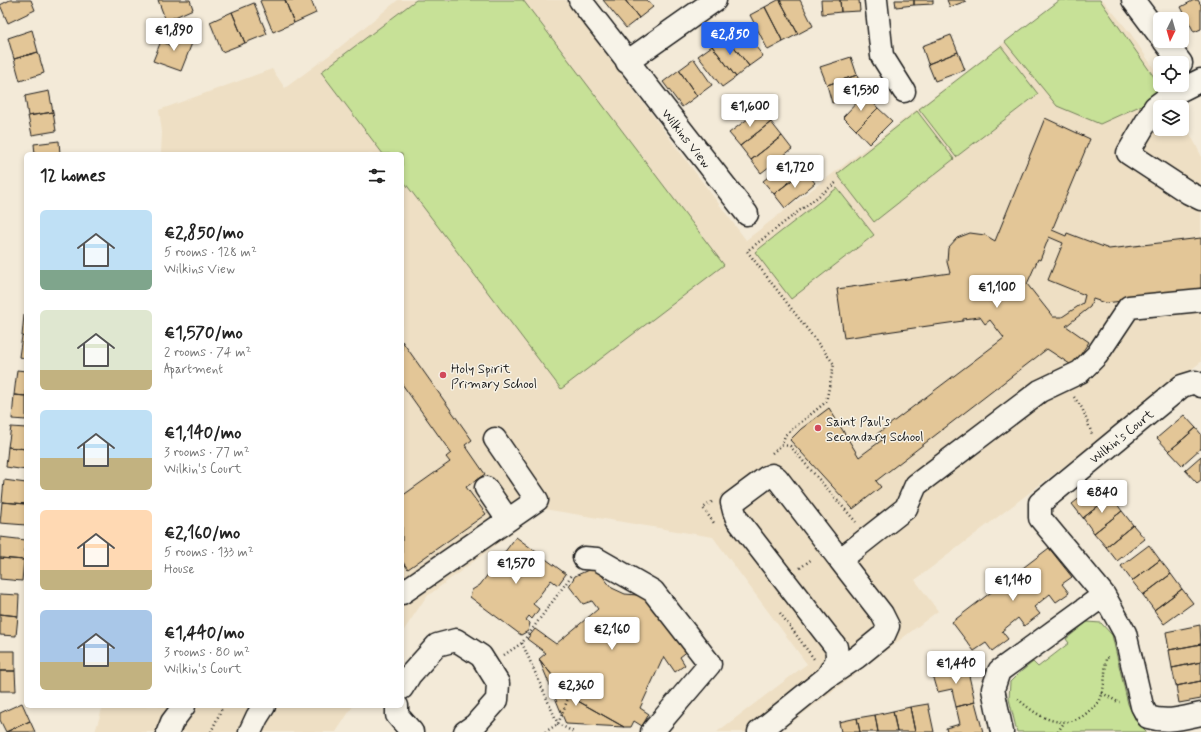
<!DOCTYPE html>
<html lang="en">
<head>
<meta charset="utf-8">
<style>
  body { margin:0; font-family:Mynerve,sans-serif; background:#f2f2f2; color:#222; height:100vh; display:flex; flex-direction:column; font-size:15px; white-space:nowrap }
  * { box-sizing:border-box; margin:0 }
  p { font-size:13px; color:#767676 }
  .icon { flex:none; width:22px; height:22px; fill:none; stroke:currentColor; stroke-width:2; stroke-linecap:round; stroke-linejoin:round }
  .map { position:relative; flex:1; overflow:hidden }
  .drawer { position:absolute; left:24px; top:152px; width:380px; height:556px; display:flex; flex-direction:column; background:#fff; border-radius:6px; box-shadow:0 2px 6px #0003 }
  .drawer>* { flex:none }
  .needle { width:26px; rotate:185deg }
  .tools { position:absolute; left:1153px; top:12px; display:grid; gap:8px }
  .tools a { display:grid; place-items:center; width:36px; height:36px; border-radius:6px; background:#fff; box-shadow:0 2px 6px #0003; font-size:20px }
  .price { position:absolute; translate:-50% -34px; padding:0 9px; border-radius:4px; background:#fff; color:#222; font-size:13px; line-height:26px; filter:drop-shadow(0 1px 2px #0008) }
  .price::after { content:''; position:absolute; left:50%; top:24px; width:12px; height:9px; margin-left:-6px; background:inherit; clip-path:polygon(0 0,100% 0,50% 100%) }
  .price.selected { background:#2563eb; color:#fff }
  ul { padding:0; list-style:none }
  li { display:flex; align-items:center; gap:12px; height:100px; padding:0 16px }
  li span { display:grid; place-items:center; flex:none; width:112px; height:80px; border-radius:6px; color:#555 }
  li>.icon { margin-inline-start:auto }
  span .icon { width:48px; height:48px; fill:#fffc; stroke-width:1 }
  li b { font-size:17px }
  h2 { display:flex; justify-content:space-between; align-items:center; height:48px; padding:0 16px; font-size:17px }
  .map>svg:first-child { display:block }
  .built { fill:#eedfc4 }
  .green { fill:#c7e197; stroke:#727e5a }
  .building { fill:#e3c697; stroke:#1c1c1c; fill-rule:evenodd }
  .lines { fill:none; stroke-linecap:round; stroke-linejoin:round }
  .minor-casing { stroke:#1c1c1c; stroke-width:25 }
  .path { stroke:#1c1c1c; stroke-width:2.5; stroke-dasharray:1 3; stroke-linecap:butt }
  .minor { stroke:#f7f3e8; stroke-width:22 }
  .poi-dot { fill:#d1495b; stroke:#f7f3e8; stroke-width:1.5 }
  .labels { text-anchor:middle; stroke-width:3; stroke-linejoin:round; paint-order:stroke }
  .street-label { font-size:13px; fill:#1c1c1c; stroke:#f7f3e8 }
  .poi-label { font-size:13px; fill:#1c1c1c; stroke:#f7f3e8; text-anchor:start }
</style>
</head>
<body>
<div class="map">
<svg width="1201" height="732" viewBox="0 0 1201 732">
  <rect width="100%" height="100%" fill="#f3ead8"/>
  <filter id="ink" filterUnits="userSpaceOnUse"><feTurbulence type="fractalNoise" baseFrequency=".025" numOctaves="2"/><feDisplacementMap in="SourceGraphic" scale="8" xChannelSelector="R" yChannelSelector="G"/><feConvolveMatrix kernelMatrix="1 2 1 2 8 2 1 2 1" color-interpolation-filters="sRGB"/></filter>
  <g filter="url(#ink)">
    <path class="built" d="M398 0H566L746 240 1060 0H1103L1131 34 1160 78V85H1164L1176 107H1160V129H1182V118L1201 155V362L915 580 938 611 779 732H717L807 664 713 537 544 509 426 597 402 633V154H161L162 132 159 110 272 69 285 88 335 51Z
      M103 706H353L336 732H95Z"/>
    <path class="green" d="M416 0H523L724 265 561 389 402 179V154H383L321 72Z
      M1060 0H1100L1166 94 1100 124 1057 106 1005 42Z
      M1001 46 1038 94 956 157 919 109Z
      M917 111 954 159 874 222 837 174Z
      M837 188 874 235 791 299 755 252Z
      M1087 622 1101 623 1112 635 1128 704 1136 721 1147 732H1017L1009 699 1010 682 1018 674 1033 662 1038 667 1069 643 1066 639Z"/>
    <path class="building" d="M10 0H31L35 10 8 23 0 5Z
      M158 0H190L193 9 166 21Z
      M262 0H285L294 23 273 32 260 1Z
      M285 0H311L316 13 294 23Z
      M603 0H625L639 18 626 28Z
      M625 0H647L653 7 639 18Z
      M778 0H780L798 34 783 42 765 7Z
      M780 0H800L813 26 798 34Z
      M821 0H840L841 12 822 14Z
      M840 0H859L860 11 841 12Z
      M895 0H914V5L896 7Z
      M914 0H933V4L914 5Z
      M947 0H965L966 1 950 7Z
      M1194 0H1198L1201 5V29L1194 32 1181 7Z
      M254 3 267 34 245 43 232 12Z
      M765 7 783 42 768 50 750 15Z
      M232 12 245 43 222 52 210 22Z
      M739 25 763 56 749 66 725 35Z
      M32 30 38 52 14 59 8 38Z
      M177 31 194 38 181 71 153 61 161 41 171 46Z
      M725 35 749 66 736 77 712 46Z
      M951 35 958 52 928 64 922 46Z
      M712 46 736 77 722 87 698 56Z
      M38 52 44 73 20 81 14 59Z
      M958 52 965 70 935 81 928 64Z
      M851 57 857 75 827 85 820 67Z
      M694 59 712 85 697 96 679 70Z
      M679 70 697 96 682 107 663 82Z
      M857 75 863 93 832 103 827 85Z
      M49 91 53 112 28 116 25 96Z
      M865 94 878 108 856 130 843 117Z
      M878 108 892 121 869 144 856 130Z
      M761 109 771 122 740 146 729 133Z
      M53 112 56 131 32 135 28 116Z
      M1045 118 1090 139 1052 230 1066 236 1067 233 1109 249 1201 238V292L1105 303 1093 299 1090 307 1066 326 1089 342 1073 366 1047 349 876 481 881 487 853 509 790 440 801 429 829 408 859 457 882 440 877 434 1004 338 990 320 985 324 980 317 963 319V321L844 338 837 289 950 273 947 262 948 248 957 238 970 233 985 235 995 241ZM1049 237 1063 243 1048 280 1085 295 1083 303 1062 317H1053L1027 284 1038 259 1040 260Z
      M771 122 782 136 751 160 740 146Z
      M782 136 792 149 761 173 751 160Z
      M59 141 60 154H35L34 144Z
      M794 157 805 170 774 194 763 181Z
      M805 170 815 183 785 208 774 194Z
      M24 315H26V337L22 336Z
      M22 336 26 337V358L19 357Z
      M402 341 472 440 465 445 485 474 466 487 486 514 408 569 402 561V496L450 462 446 457 451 453 402 384Z
      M17 370 26 371V396L14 395Z
      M14 395 26 396V420L12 419Z
      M1184 415 1196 428 1169 451 1157 438Z
      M11 427 26 428V449L8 447Z
      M1196 428 1201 434V448L1182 465 1169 451Z
      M8 447 26 449V470L6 467Z
      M1201 456V480L1197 483 1185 470Z
      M4 480 26 483V504L2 502Z
      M1100 482 1111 496 1083 518 1072 504Z
      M1111 496 1122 511 1094 533 1083 518Z
      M2 502 26 504V525L0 523Z
      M1122 511 1133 525 1106 547 1094 533Z
      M1133 525 1145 539 1117 561 1106 547Z
      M0 537 26 540 24 560 0 558Z
      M516 537 566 574 558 585 551 580 533 604 539 609 532 619 529 616 526 620 530 623 528 631 521 635 470 597 472 590 480 585Z
      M1149 545 1160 560 1132 581 1121 566Z
      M1049 548 1072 577 1062 584 1069 593 1056 602 1050 594 1034 607 1040 614 1024 626 1018 618 1002 631 1008 639 992 651 986 643 974 651 952 622Z
      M0 558 24 560 22 581 0 579Z
      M1160 560 1171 574 1143 595 1132 581Z
      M595 567 612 588 625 594 648 596 689 650 680 657 685 665 675 672 664 656 640 708 649 714 642 726 634 721 631 727H624L569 696 539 659 546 653 527 639 535 629 556 644 598 609 592 601 583 604 569 586 575 576Z
      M1171 574 1182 589 1154 610 1143 595Z
      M1182 589 1193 603 1164 624 1154 610Z
      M0 594 19 595 18 616 0 614Z
      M0 614 18 616 16 636 0 635Z
      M1200 625 1201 644 1169 650 1166 632Z
      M1201 644V662L1172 668 1169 650Z
      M0 651H15V671H0Z
      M539 659 569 696 624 727 566 724Z
      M1201 662V681L1176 686 1172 668Z
      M967 667 975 702 956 707 952 689 938 692 933 675Z
      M0 671H15L16 691H0Z
      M1201 681V699L1179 703 1176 686Z
      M975 702 983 732H947L946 728 960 724 956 707Z
      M22 703 30 721 6 732 0 720V713Z
      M928 704 934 732H915L910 707Z
      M910 707 915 732H897L893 711Z
      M893 711 897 732H878L875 715Z
      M875 715 878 732H860L857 718Z
      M857 718 860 732H841L839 722Z
      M30 721 35 732H6Z"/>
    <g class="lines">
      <defs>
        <path id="minor" d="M580 0 747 214
          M876 0 882 56 904 91
          M1133 0 1160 36
          M1164 41 1181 63
          M627 62 715 0
          M1201 80 1171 95 1155 107 1128 153 1189 193 1201 199
          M1201 386 1195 382 1182 386 1040 503V518L1104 595 1125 633 1142 706 1148 717C1168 723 1182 718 1201 714
          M486 488 508 520
          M584 558 597 559 653 591 710 664 652 732
          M402 593 537 500 495 439
          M827 677 857 657 884 635 888 626 882 614 840 560
          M402 688 410 675 437 645 456 640 481 656 498 683 497 700 475 725 465 732
          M397 706V715L412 732
          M168 732 172 722 184 706
          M250 732 257 717 264 706
          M759 732 827 677 836 662 837 655 836 647 737 519 734 511 732 503 767 477 772 475 777 478 840 560 906 508 916 485 1040 391 1080 372 1097 355 1129 307 1201 300
          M1002 732 993 689 999 671 1104 595"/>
      </defs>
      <use href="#minor" class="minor-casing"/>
      <path class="path" d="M1074 397 1082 408 1092 434
        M782 445 790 446 856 522
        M772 453 782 445 785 435 826 402 834 364 747 251 837 182
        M712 502 703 508 714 523
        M800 568 812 559
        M780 613 814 659
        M522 643 558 724 574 732
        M504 655 522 643 572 575
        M1102 693 1118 702H1120
        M1018 699C1038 717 1062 732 1087 713 1091 709 1098 705 1100 700 1105 690 1105 669 1106 658L1110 657
        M211 732 223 706
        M545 732 558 724 569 696
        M1058 732 1063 724"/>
      <use href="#minor" class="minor"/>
    </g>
  </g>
  <g class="poi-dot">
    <circle cx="443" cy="375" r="4"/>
    <circle cx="818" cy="428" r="4"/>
  </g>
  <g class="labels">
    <g class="street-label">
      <text transform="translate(687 138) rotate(52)" y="5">Wilkins View</text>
      <text transform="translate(1121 436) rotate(-39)" y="5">Wilkin's Court</text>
    </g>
    <g class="poi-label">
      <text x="451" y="373">Holy Spirit<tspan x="451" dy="15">Primary School</tspan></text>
      <text x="826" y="426">Saint Paul's<tspan x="826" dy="15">Secondary School</tspan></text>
    </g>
  </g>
</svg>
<div class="tools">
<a><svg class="needle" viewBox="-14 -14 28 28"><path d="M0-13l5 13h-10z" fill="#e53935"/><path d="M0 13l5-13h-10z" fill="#767676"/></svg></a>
<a><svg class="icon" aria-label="locate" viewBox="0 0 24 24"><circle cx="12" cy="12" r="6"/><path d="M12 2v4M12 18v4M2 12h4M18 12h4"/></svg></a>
<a><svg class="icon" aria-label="layers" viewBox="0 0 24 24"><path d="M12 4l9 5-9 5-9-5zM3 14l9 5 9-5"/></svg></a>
</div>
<b class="price" style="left:174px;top:52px">€1,890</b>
<b class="price selected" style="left:730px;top:56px">€2,850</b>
<b class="price" style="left:861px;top:112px">€1,530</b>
<b class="price" style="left:750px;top:128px">€1,600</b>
<b class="price" style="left:795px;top:189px">€1,720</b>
<b class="price" style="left:997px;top:309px">€1,100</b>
<b class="price" style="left:1102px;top:514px">€840</b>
<b class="price" style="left:516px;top:585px">€1,570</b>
<b class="price" style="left:1013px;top:602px">€1,140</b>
<b class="price" style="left:612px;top:651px">€2,160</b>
<b class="price" style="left:956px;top:685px">€1,440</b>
<b class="price" style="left:576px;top:707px">€2,360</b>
<section class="drawer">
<h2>12 homes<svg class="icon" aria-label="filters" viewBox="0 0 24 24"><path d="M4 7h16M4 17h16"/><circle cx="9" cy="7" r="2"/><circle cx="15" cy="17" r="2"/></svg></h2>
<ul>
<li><span style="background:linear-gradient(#bfe0f5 75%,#7fa58c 0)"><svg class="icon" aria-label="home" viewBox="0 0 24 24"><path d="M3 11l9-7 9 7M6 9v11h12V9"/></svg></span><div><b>€2,850/mo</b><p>5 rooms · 128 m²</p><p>Wilkins View</p></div></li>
<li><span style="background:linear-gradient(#dfe7d0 75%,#c2b280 0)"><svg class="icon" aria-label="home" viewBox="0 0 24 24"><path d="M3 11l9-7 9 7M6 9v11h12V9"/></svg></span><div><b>€1,570/mo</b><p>2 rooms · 74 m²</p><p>Apartment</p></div></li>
<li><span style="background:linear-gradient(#bfe0f5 60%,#c2b280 0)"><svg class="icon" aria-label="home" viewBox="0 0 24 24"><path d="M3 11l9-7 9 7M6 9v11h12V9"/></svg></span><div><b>€1,140/mo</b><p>3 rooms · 77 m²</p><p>Wilkin's Court</p></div></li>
<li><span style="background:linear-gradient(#ffd9b3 75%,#c2b280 0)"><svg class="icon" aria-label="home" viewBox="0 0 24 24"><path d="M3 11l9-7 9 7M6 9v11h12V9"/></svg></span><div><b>€2,160/mo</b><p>5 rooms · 133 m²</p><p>House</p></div></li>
<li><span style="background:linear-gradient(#a9c7e8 65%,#c2b280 0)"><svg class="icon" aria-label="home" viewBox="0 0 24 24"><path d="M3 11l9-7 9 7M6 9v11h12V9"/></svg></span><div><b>€1,440/mo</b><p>3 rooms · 80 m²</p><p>Wilkin's Court</p></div></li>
</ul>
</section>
</div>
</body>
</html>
